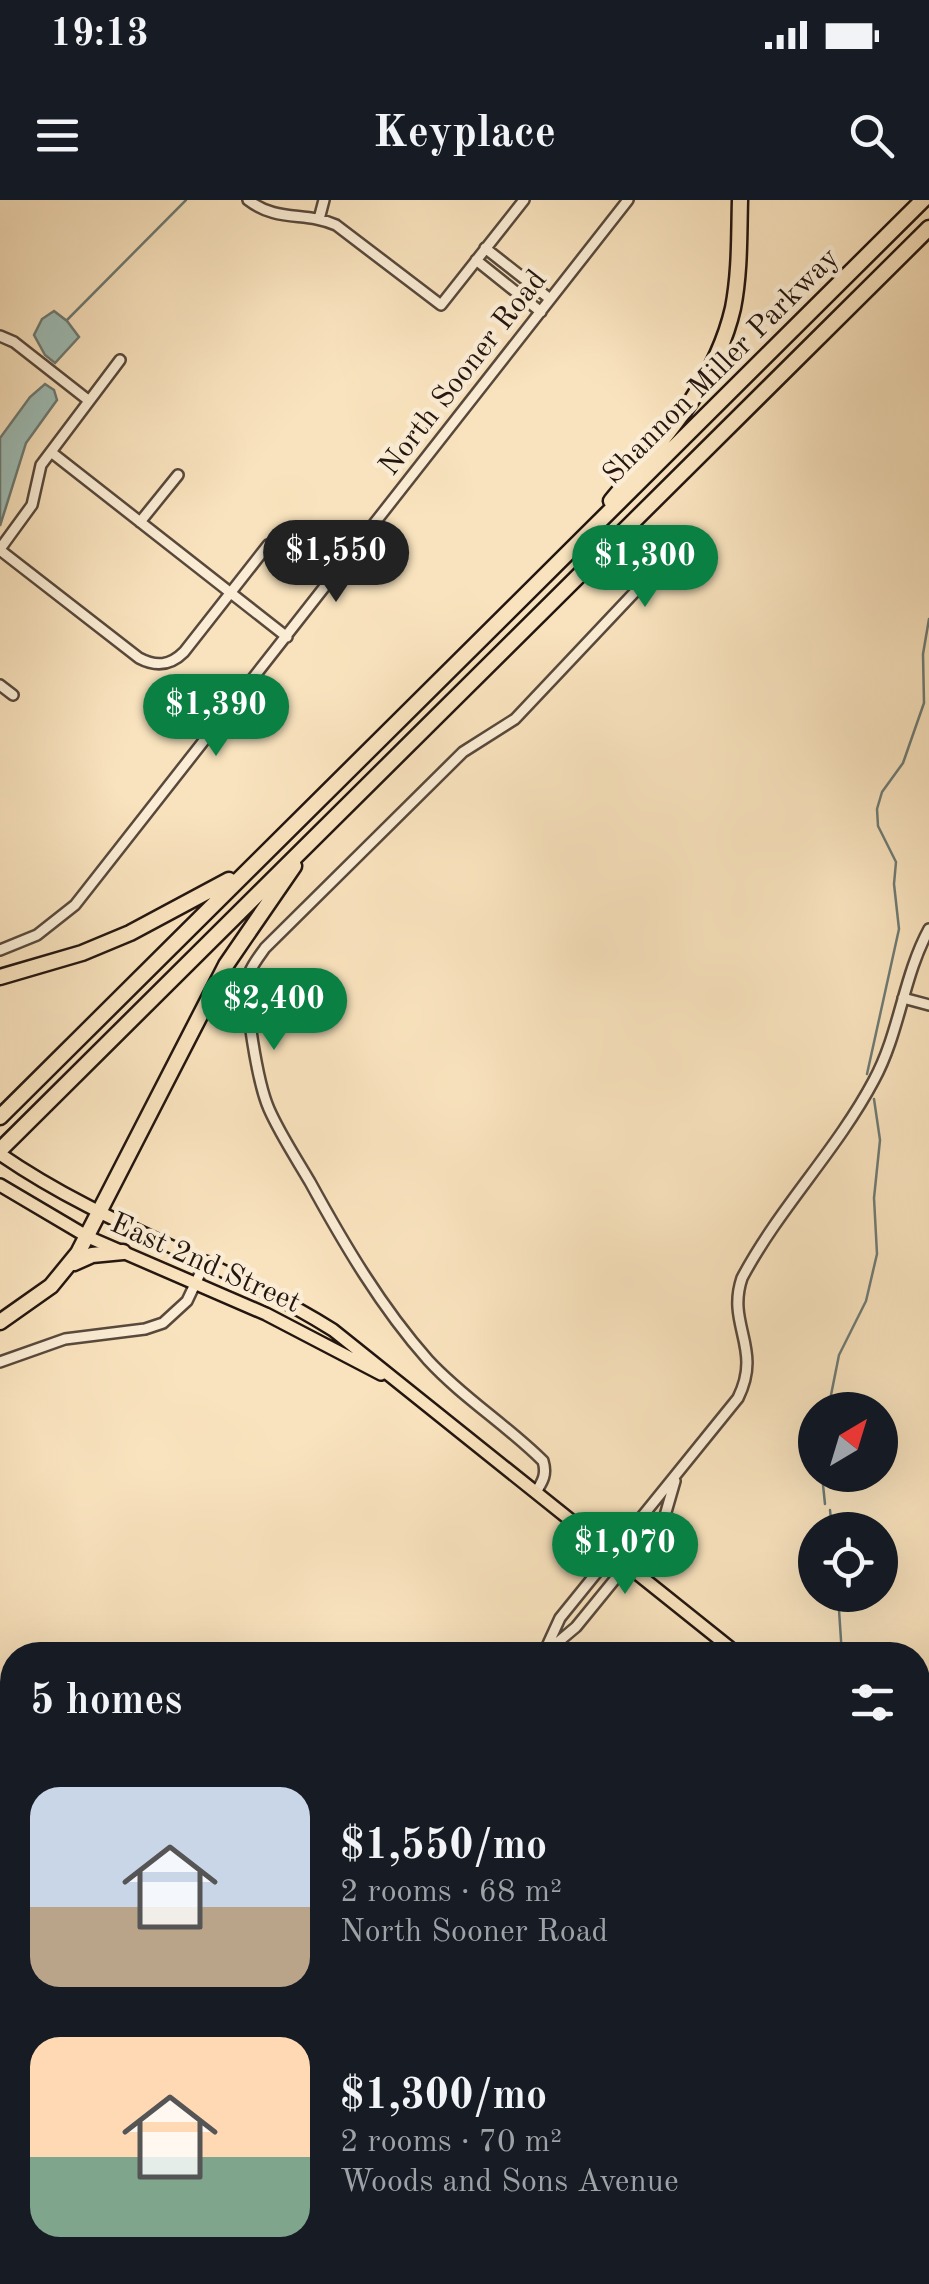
<!DOCTYPE html>
<html lang="en">
<head>
<meta charset="utf-8">
<style>
  body { margin:0; font-family:"Old Standard TT",serif; background:#20242c; color:#f1f3f6; height:100vh; display:flex; flex-direction:column; font-size:38px; white-space:nowrap }
  * { box-sizing:border-box; margin:0 }
  p { font-size:32px; color:#9ea1a6 }
  .icon { flex:none; width:55px; height:55px; fill:none; stroke:currentColor; stroke-width:2; stroke-linecap:round; stroke-linejoin:round }
  .map { position:relative; flex:1; overflow:hidden }
  .side { position:absolute; left:0px; top:1442px; width:930px; height:642px; display:flex; flex-direction:column; background:#171b24; border-radius:40px 40px 0 0; box-shadow:0 10px 40px #0002 }
  .side>* { flex:none }
  .needle { width:65px; rotate:38deg }
  .fabs { position:absolute; left:798px; top:1192px; display:grid; gap:20px }
  .fabs a { display:grid; place-items:center; width:100px; height:100px; border-radius:50%; background:#171b24; box-shadow:0 10px 40px #0002; font-size:50px }
  .price { position:absolute; translate:-50% -85px; padding:0 22px; border-radius:35px; background:#0b8043; color:#fff; font-size:32px; line-height:65px; filter:drop-shadow(0 2px 5px #0008) }
  .price::after { content:''; position:absolute; left:50%; top:60px; width:30px; height:22px; margin-left:-15px; background:inherit; clip-path:polygon(0 0,100% 0,50% 100%) }
  .price.selected { background:#222; color:#fff }
  ul { padding:0; list-style:none }
  li { display:flex; align-items:center; gap:30px; height:250px; padding:0 30px }
  li span { display:grid; place-items:center; flex:none; width:280px; height:200px; border-radius:30px; color:#555 }
  li>.icon { margin-inline-start:auto }
  span .icon { width:120px; height:120px; fill:#fffc; stroke-width:1 }
  li b { font-size:42px }
  h2 { display:flex; justify-content:space-between; align-items:center; height:120px; padding:0 30px; font-size:42px }
  .status { display:flex; justify-content:space-between; align-items:center; height:70px; padding:0 50px; background:#171b24; direction:ltr }
  .status svg { height:28px; fill:currentColor }
  header { display:flex; justify-content:space-between; align-items:center; height:130px; padding:0 30px; background:#171b24; font-size:45px; font-weight:700 }
  .map>svg:first-child { display:block }
  .water { fill:#9ebdb6; stroke:#6d7a74; stroke-width:2.5 }
  .lines { fill:none; stroke-linecap:round; stroke-linejoin:round }
  .stream { stroke:#6d7a74; stroke-width:2.5 }
  .minor-casing { stroke:#58493c; stroke-width:14 }
  .major-casing { stroke:#231610; stroke-width:16 }
  .highway-casing { stroke:#231610; stroke-width:19 }
  .minor { stroke:#fbedd5; stroke-width:9 }
  .major { stroke:#f9e3be; stroke-width:11 }
  .highway { stroke:#f9e3be; stroke-width:14 }
  .labels { text-anchor:middle; stroke-width:9; stroke-linejoin:round; paint-order:stroke }
  .street-label { font-size:30px; fill:#231610; stroke:#fbedd5 }
</style>
</head>
<body>
<div class="status"><b>19:13</b><svg viewBox="0 0 49 12"><path d="M0 12V9h3v3zM5 12V6h3v6zM10 12V3h3v9zM15 12V0h3v12zM26 1h20v11H26zM47 4h2v5h-2z"/></svg></div>
<header><svg class="icon" aria-label="menu" viewBox="0 0 24 24"><path d="M4 6h16M4 12h16M4 18h16"/></svg>Keyplace<svg class="icon" aria-label="search" viewBox="0 0 24 24"><circle cx="10" cy="10" r="6"/><path d="M15 15l6 6"/></svg></header>
<div class="map">
<svg width="929" height="2084" viewBox="0 0 929 2084">
  <rect width="100%" height="100%" fill="#f9e3be"/>
  <filter id="stains"><feTurbulence type="fractalNoise" baseFrequency=".002" numOctaves="4"/><feColorMatrix values="0 0 0 0 .2 0 0 0 0 .09 0 0 0 0 .02 0 0 0 .5 -.17"/></filter>
  <radialGradient id="worn" r=".72"><stop offset=".6" stop-color="#630" stop-opacity="0"/><stop offset="1" stop-color="#630" stop-opacity=".3"/></radialGradient>
  <path class="water" d="M54 111 67 121 79 137 55 163 45 155 34 135 42 119Z
    M45 184 54 190 57 200 26 243 0 326V238L30 197Z"/>
  <g class="lines">
    <path class="stream" d="M67 120 186 0
      M867 874 899 729 894 684 896 662 878 626 877 609 882 592 903 563 924 503 923 454 929 419
      M828 1210 839 1155 866 1101 877 1054 874 998 880 940 874 899
      M822 1275 825 1304
      M830 1310 832 1330
      M838 1395 842 1455
      M301 1455 313 1447
      M918 1772 929 1759
      M0 1866 12 1865
      M741 2072 755 2084
      M230 2084 239 2072"/>
    <defs>
      <path id="minor" d="M248 0C278 23 305 11 336 25L441 105 524 0
        M319 19 324 0
        M485 48 550 99
        M476 60 541 112
        M0 136 14 142 88 200
        M51 252 287 437
        M140 322 178 275
        M0 349 32 305 41 265 120 160
        M0 350 139 458C156 467 170 466 184 452L268 345
        M0 485 13 495
        M0 750 37 735 75 705 628 0
        M903 798 929 805
        M0 1162 65 1139 145 1129 163 1123 187 1101 206 1061
        M536 1292C543 1281 547 1274 543 1261 507 1225 463 1198 428 1160 381 1107 344 1044 310 982 296 958 280 934 269 909 258 884 243 799 249 774 252 765 260 755 265 748L463 552 515 519 666 359
        M545 1453 576 1427 664 1319 675 1281
        M543 1455 560 1418 738 1198C763 1148 726 1125 742 1078 779 1008 837 950 874 880 900 832 903 777 929 729
        M715 1455 724 1443
        M918 1587 929 1572"/>
      <path id="major" d="M0 954C104 1026 226 1063 333 1130L739 1455
        M0 985 88 1037 266 1114 381 1174
        M918 1595 929 1604"/>
      <path id="highway" d="M611 301C661 241 715 186 733 108 740 72 739 36 740 0
        M0 777 82 753 130 733 229 680
        M0 917 923 0
        M0 950 929 28
        M74 1063 92 1055 123 1052
        M0 1122 51 1086 78 1053 226 765 294 666"/>
    </defs>
    <use href="#minor" class="minor-casing"/>
    <use href="#major" class="major-casing"/>
    <use href="#highway" class="highway-casing"/>
    <use href="#minor" class="minor"/>
    <use href="#major" class="major"/>
    <use href="#highway" class="highway"/>
  </g>
  <g class="labels">
    <g class="street-label">
      <text transform="translate(720 165) rotate(-45)" y="10">Shannon Miller Parkway</text>
      <text transform="translate(462 172) rotate(-52)" y="10">North Sooner Road</text>
      <text transform="translate(206 1062) rotate(24)" y="10">East 2nd Street</text>
    </g>
  </g>
  <rect width="100%" height="100%" filter="url(#stains)"/>
  <rect width="100%" height="100%" fill="url(#worn)"/>
</svg>
<div class="fabs">
<a><svg class="needle" viewBox="-14 -14 28 28"><path d="M0-13l5 13h-10z" fill="#e53935"/><path d="M0 13l5-13h-10z" fill="#9ea1a6"/></svg></a>
<a><svg class="icon" aria-label="locate" viewBox="0 0 24 24"><circle cx="12" cy="12" r="6"/><path d="M12 2v4M12 18v4M2 12h4M18 12h4"/></svg></a>
</div>
<b class="price selected" style="left:336px;top:405px">$1,550</b>
<b class="price" style="left:645px;top:410px">$1,300</b>
<b class="price" style="left:216px;top:559px">$1,390</b>
<b class="price" style="left:274px;top:853px">$2,400</b>
<b class="price" style="left:625px;top:1397px">$1,070</b>
<section class="side">
<h2>5 homes<svg class="icon" aria-label="filters" viewBox="0 0 24 24"><path d="M4 7h16M4 17h16"/><circle cx="9" cy="7" r="2"/><circle cx="15" cy="17" r="2"/></svg></h2>
<ul>
<li><span style="background:linear-gradient(#c9d6e8 60%,#b9a48a 0)"><svg class="icon" aria-label="home" viewBox="0 0 24 24"><path d="M3 11l9-7 9 7M6 9v11h12V9"/></svg></span><div><b>$1,550/mo</b><p>2 rooms · 68 m²</p><p>North Sooner Road</p></div></li>
<li><span style="background:linear-gradient(#ffd9b3 60%,#7fa58c 0)"><svg class="icon" aria-label="home" viewBox="0 0 24 24"><path d="M3 11l9-7 9 7M6 9v11h12V9"/></svg></span><div><b>$1,300/mo</b><p>2 rooms · 70 m²</p><p>Woods and Sons Avenue</p></div></li>
</ul>
</section>
</div>
</body>
</html>
